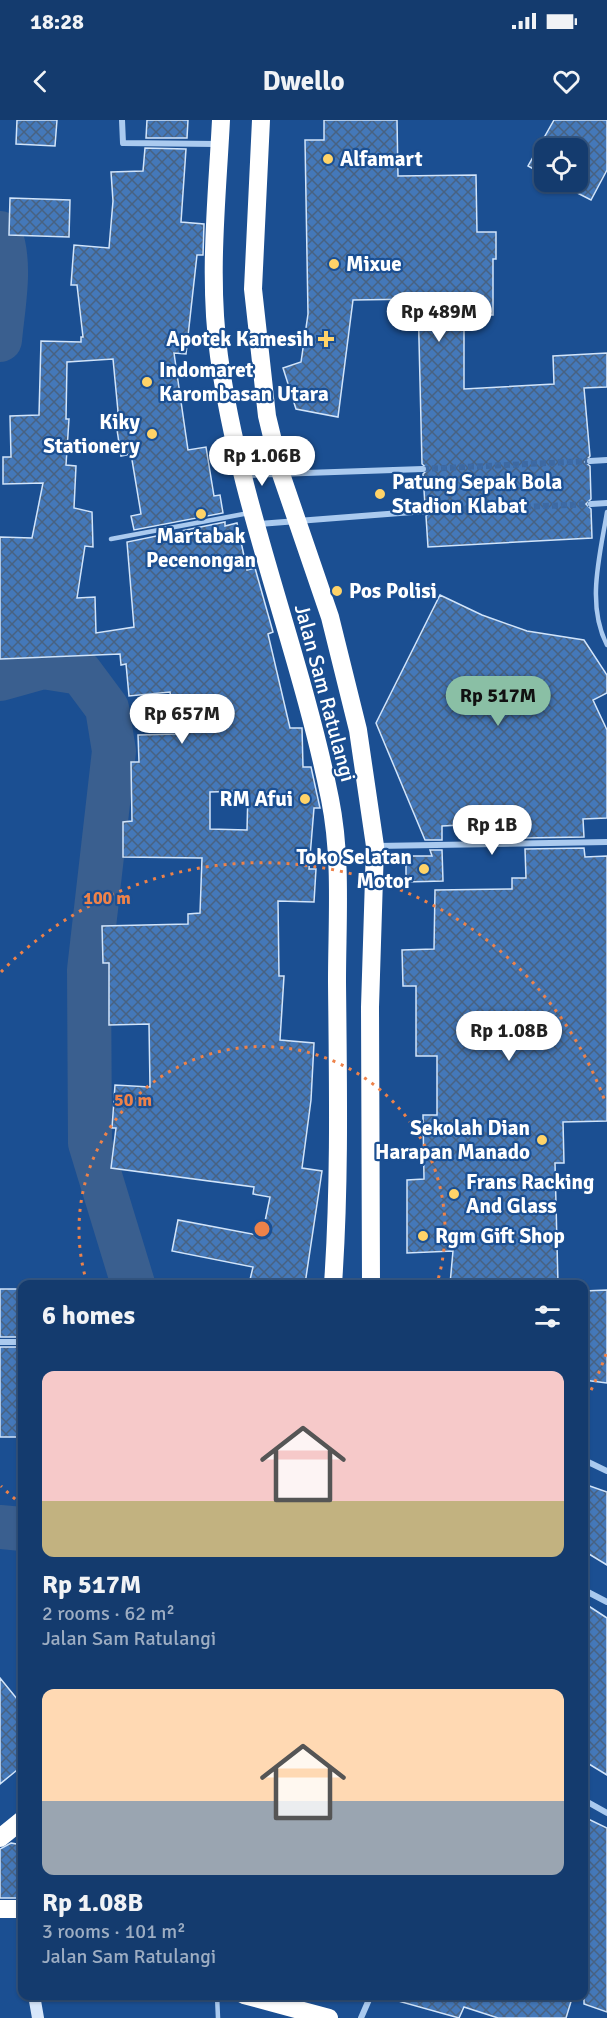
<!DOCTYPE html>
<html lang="en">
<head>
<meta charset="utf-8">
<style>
  body { margin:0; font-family:Signika,sans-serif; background:#214676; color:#f1f3f6; height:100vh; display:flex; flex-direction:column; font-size:22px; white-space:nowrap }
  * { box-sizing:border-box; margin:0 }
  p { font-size:20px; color:#9dadc2 }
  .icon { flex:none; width:33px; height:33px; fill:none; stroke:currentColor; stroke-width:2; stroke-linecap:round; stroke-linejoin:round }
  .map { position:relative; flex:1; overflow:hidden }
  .panel { position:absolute; left:18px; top:1160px; width:570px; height:720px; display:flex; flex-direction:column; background:#143b6e; border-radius:12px; box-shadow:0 2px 4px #0004,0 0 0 2px #335581 }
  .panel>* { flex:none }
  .controls { position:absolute; left:534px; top:18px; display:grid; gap:12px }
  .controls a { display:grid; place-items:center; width:54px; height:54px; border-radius:12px; background:#143b6e; box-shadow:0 2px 4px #0004,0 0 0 2px #335581; font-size:30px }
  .price { position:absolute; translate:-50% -51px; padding:0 14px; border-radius:21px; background:#fff; color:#222; font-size:20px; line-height:39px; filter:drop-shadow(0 2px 3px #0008) }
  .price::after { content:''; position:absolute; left:50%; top:36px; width:18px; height:14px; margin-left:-9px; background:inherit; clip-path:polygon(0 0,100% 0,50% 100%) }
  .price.current { background:#8abfa5; color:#111 }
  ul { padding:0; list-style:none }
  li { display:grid; align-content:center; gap:12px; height:318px; padding:0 24px }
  li span { display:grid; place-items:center; height:186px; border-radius:12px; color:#555 }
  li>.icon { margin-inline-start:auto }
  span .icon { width:108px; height:108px; fill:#fffc; stroke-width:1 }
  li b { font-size:26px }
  h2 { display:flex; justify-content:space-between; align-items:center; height:72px; padding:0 24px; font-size:26px }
  .status { display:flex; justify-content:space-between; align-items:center; height:42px; padding:0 30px; background:#143b6e; direction:ltr }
  .status svg { height:16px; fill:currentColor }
  header { display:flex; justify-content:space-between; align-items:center; height:78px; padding:0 24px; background:#143b6e; font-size:27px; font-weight:700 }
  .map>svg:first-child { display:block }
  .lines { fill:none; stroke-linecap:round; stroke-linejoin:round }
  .river { stroke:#3a5f8f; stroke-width:44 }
  .building { fill:url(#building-cross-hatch); stroke:#d1e4fa; stroke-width:1.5; fill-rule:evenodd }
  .street-tunnel { stroke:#3d69a2; stroke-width:6; stroke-dasharray:6 3; stroke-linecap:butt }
  .lane { stroke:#aacaef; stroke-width:4.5 }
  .street { stroke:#aacaef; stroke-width:6 }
  .secondary { stroke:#d8e7fa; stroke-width:12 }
  .highway { stroke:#fff; stroke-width:18 }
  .ring { fill:none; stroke:#ee8249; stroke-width:3; stroke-dasharray:3 6 }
  .poi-dot { fill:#ffd368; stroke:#1b4f92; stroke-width:2 }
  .labels { text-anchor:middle; stroke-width:4.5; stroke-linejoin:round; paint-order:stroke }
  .poi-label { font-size:21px; font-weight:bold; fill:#fff; stroke:#1b4f92; text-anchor:start }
  .street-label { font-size:21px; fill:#fff; stroke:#1b4f92 }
  .centre { fill:#ee8249; stroke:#1b4f92; stroke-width:3 }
  .ring-label { font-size:18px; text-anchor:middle; font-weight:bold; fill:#ee8249; stroke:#1b4f92; stroke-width:4.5; stroke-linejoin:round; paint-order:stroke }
</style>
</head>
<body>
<div class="status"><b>18:28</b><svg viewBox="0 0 49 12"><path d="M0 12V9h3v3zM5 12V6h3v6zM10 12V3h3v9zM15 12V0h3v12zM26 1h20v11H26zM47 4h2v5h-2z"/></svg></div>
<header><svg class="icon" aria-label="back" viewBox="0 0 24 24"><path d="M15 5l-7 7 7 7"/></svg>Dwello<svg class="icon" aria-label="heart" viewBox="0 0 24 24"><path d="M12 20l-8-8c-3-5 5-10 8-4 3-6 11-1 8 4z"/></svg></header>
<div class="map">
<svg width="607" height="1898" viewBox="0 0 607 1898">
  <defs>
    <pattern id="building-cross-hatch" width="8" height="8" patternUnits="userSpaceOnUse" patternTransform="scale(1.5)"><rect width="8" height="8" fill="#4478b9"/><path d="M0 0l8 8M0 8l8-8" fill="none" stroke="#486282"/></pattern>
  </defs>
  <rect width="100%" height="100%" fill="#1b4f92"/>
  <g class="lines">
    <path class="river" d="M0 113C12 145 3 186 0 220
      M0 559 43 547 81 553 107 588 114 631 89 850 90 1023 133 1164
      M0 1407 22 1409"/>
  </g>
  <path class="building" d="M17 0H57L55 26 16 24Z
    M147 0H188L187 18H146Z
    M324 0H397L398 56 476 55 477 112H496V139H493V195H464V269L554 264 553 236 607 233V267L584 268 590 336 585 342 590 346 591 379 586 384 591 389 592 418 428 427 426 396 431 391 425 386 423 354 428 349 422 344 418 179 353 180 338 297 296 289 283 248 301 242 308 194 305 20H324Z
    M554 0H607V50L591 80 556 62H578V28H544V55L528 46Z
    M145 28 186 29 181 102 204 104 203 135H197L186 234 174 233 188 330 206 327 214 376 220 375 223 393 134 410 131 396 141 394 131 334 121 336 116 303 119 302 113 239 67 242 66 299H69L66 345 76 346 74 388 92 392 93 427 85 426 77 478 95 477 96 513 134 507 127 422 225 402V406L237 403 247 450 255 448 273 512 268 514 290 608H302L303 647H311L320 688H314L309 749H316L314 782 278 781 279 856H284L280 920 314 923 311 980 302 1048 322 1051 305 1164H249L253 1147 172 1131 178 1100 262 1116 270 1077 253 1074 254 1067 111 1048 116 1008H112L115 965 150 967 149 904 109 905V843H103L102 806 188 804V794L200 793 202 738 123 737V702L132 701 131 642H139L138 615 176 614 170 572 129 576 126 544 121 545 120 534 0 539V417L32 418 43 363 3 364V337H11L10 296 39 295 41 221 81 222V217H83L77 165H71L74 125 109 128 113 81 111 52 143 51ZM248 671 247 710 210 709V672Z
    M10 78 70 80 69 117 9 115Z
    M440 475 482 495 527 511 584 520 607 555V573L593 580 607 610V698L583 699 584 717 524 718 523 702 442 706V720H425L376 603Z
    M584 728 585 737 607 736V1001L563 1002 564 1043H555L558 1164H450L453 1131 407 1133V1060L424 1059 423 995H437V936H416V866H403L402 830 434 829 435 770 512 769V758H526L525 729Z
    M430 730H442L443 761 406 762V736H432Z
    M0 1169H22V1217H0Z
    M607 1170V1263L584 1260V1171Z
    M0 1227H22V1317H0Z
    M584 1364 607 1372V1445L584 1431Z
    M584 1483 607 1498V1655L584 1641Z
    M0 1558 22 1585V1646L0 1664Z
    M584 1697 607 1708V1892L584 1884Z
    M11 1723 22 1725V1778H0V1729Z
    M398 1875H573L566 1898H498L464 1887 459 1898 398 1881Z"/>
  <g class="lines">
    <path class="street-tunnel" d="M423 349 590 341
      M426 391 591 384"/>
    <path class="lane" d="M607 392C600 435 586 485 607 525
      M111 419 249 393
      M217 1875 218 1898"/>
    <path class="street" d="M122 0 123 23 216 24
      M590 341 607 340
      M246 355 423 349
      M591 384 607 383
      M259 404 426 391
      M376 726 607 722
      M0 1222H22
      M584 1340 607 1351
      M584 1470 607 1482
      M584 1680 607 1693
      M361 1898 371 1875"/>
    <path class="secondary" d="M34 1875 38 1898"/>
    <path class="highway" d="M221 0C217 79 208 158 219 236 240 388 300 529 330 679 342 738 337 802 337 862 338 962 340 1064 333 1164
      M261 0 253 169 267 296 281 354 330 497 358 610 375 726 370 887 371 1164
      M0 1718 22 1700
      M0 1789H22
      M244 1875 329 1898"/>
  </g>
  <g class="ring">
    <path d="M87 1163A183 183 0 1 1 437 1163"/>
    <path d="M606 1234A366 366 0 0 1 584 1284M22 1385A366 366 0 0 1 1 1366M1 852A366 366 0 0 1 606 984"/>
  </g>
  <g class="poi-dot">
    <circle cx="328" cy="39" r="6"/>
    <circle cx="334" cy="144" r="6"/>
    <path d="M323 210h6v6h6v6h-6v6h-6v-6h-6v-6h6z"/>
    <circle cx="147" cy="262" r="6"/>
    <circle cx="152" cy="314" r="6"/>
    <circle cx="380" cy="374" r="6"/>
    <circle cx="201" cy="394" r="6"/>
    <circle cx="337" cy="471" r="6"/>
    <circle cx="305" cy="679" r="6"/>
    <circle cx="424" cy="749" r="6"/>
    <circle cx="542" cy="1020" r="6"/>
    <circle cx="454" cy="1074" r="6"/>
    <circle cx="423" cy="1116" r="6"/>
  </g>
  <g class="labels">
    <g class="poi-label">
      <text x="340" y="46">Alfamart</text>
      <text x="346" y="151">Mixue</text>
      <text x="314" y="226" text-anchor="end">Apotek Kamesih</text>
      <text x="159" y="257">Indomaret<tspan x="159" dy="24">Karombasan Utara</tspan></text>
      <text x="140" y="309" text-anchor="end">Kiky<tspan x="140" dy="24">Stationery</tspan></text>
      <text x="392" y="369">Patung Sepak Bola<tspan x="392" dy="24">Stadion Klabat</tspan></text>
      <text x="201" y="423" text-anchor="middle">Martabak<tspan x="201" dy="24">Pecenongan</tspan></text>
      <text x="349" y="478">Pos Polisi</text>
      <text x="293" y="686" text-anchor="end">RM Afui</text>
      <text x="412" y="744" text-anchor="end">Toko Selatan<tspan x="412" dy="24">Motor</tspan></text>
      <text x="530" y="1015" text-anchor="end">Sekolah Dian<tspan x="530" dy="24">Harapan Manado</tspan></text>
      <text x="466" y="1069">Frans Racking<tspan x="466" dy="24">And Glass</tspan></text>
      <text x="435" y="1123">Rgm Gift Shop</text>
    </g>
    <g class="street-label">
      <text transform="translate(325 573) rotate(75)" y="7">Jalan Sam Ratulangi</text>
    </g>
  </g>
  <circle cx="262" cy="1109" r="9" class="centre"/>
  <g class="ring-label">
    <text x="107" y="784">100 m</text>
    <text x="133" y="986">50 m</text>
  </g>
</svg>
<div class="controls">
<a><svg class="icon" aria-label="locate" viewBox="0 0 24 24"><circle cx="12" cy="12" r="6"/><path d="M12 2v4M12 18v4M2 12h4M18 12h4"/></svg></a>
</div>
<b class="price" style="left:439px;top:223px">Rp 489M</b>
<b class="price" style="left:262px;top:367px">Rp 1.06B</b>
<b class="price current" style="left:498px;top:607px">Rp 517M</b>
<b class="price" style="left:182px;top:625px">Rp 657M</b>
<b class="price" style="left:492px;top:736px">Rp 1B</b>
<b class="price" style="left:509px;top:942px">Rp 1.08B</b>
<section class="panel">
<h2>6 homes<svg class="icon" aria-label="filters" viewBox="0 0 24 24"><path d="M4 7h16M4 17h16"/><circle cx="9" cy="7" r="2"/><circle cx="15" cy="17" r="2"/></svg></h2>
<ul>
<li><span style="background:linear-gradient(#f6c9c9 70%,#c2b280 0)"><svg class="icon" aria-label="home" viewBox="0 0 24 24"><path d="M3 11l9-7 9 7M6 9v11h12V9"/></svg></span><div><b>Rp 517M</b><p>2 rooms · 62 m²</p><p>Jalan Sam Ratulangi</p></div></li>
<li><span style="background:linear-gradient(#ffd9b3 60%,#9aa5b1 0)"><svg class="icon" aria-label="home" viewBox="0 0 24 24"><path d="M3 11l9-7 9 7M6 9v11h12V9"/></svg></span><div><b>Rp 1.08B</b><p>3 rooms · 101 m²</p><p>Jalan Sam Ratulangi</p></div></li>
</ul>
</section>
</div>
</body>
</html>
